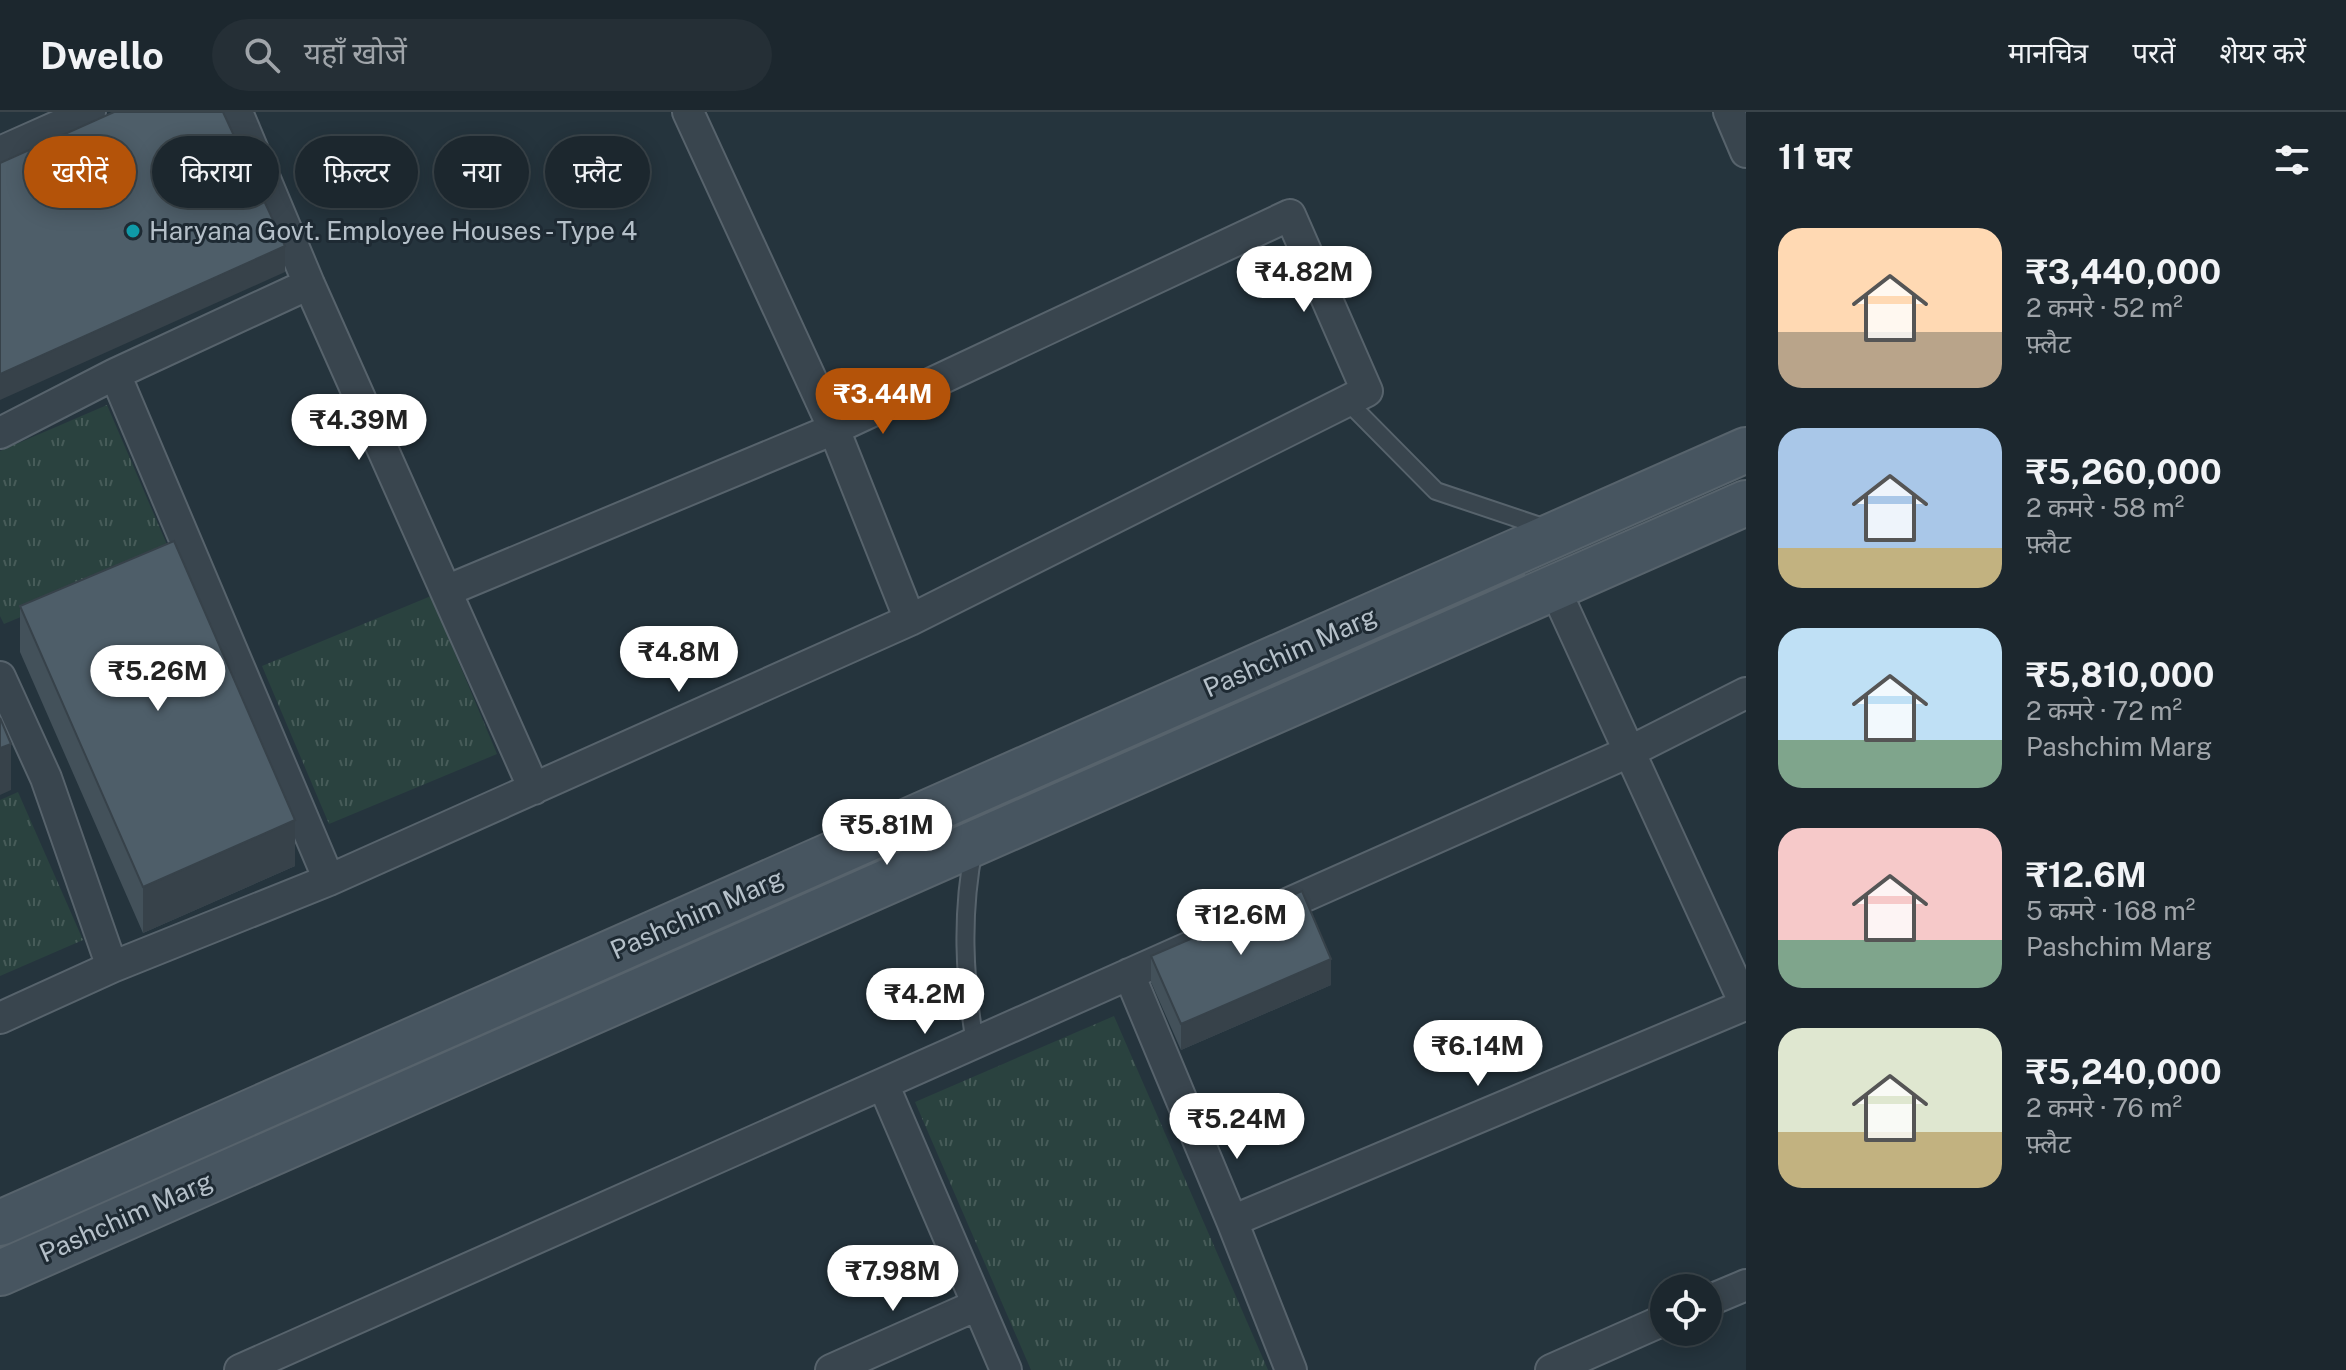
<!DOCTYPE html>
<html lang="hi">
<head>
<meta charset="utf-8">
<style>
  body { margin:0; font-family:"Public Sans","Noto Sans Devanagari",sans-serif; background:#252f36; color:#f1f3f6; height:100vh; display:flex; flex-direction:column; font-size:30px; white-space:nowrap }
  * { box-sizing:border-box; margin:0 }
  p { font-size:26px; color:#a0a5aa }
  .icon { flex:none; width:44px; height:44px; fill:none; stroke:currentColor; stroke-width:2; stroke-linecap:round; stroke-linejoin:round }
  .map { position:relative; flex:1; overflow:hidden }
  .panel { display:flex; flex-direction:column; background:#1c272e; width:600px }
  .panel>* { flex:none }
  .guide { position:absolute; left:24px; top:24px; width:760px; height:72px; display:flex; gap:16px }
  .buttons { position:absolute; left:1650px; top:1162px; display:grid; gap:16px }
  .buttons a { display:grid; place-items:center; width:72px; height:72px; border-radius:50%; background:#1c272e; box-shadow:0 4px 20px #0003,0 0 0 2px #3a444a; font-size:40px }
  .price { position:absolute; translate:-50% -68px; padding:0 18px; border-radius:28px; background:#fff; color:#222; font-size:26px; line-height:52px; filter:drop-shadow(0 2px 4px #0008) }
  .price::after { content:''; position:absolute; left:50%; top:48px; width:24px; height:18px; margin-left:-12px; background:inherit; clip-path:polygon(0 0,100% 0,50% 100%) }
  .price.selected { background:#b45309; color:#fff }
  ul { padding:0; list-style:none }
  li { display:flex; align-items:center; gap:24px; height:200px; padding:0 32px }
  li span { display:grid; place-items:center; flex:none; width:224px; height:160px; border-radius:24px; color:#555 }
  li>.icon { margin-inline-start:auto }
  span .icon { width:96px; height:96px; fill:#fffc; stroke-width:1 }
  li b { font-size:34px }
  h2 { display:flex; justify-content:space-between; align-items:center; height:96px; padding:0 32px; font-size:34px }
  .chip { padding:0 28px; border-radius:36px; background:#1c272e; box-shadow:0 4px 20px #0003,0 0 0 2px #3a444a; font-size:28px; line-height:72px }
  .chip.selected { background:#b45309; color:#fff }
  header { display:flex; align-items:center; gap:48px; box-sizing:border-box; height:112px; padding:0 40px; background:#1c272e; border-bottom:2px solid #3a444a }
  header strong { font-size:38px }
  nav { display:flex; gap:44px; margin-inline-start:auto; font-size:28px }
  .search { width:560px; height:72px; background:#252f36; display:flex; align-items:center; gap:20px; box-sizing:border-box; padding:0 28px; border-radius:44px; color:#a0a5aa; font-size:30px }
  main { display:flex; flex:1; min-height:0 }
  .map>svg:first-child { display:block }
  .grass { fill:url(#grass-tufts) }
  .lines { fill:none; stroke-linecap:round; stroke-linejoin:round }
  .lane-casing { stroke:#57636c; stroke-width:20 }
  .street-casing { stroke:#57636c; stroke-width:34 }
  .secondary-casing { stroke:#57636c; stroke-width:48 }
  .lane { stroke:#39454e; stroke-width:16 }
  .street { stroke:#39454e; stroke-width:30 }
  .secondary { stroke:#475560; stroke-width:44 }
  .wall { fill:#43515a }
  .shaded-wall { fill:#37424a }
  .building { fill:#4e5e69; stroke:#37424a; stroke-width:2 }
  .culture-dot { fill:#0f9aa8; stroke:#1e2a33; stroke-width:3 }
  .labels { text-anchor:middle; stroke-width:6; stroke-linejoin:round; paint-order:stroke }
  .poi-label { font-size:26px; fill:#b5c0c9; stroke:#1e2a33; text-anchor:start }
  .street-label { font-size:26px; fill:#b5c0c9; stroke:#1e2a33 }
</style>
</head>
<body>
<header>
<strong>Dwello</strong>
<div class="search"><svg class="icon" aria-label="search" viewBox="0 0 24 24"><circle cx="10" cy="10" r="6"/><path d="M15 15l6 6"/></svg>यहाँ खोजें</div>
<nav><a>मानचित्र</a><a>परतें</a><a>शेयर करें</a></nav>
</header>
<main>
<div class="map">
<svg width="1746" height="1258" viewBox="0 0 1746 1258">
  <defs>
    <pattern id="grass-tufts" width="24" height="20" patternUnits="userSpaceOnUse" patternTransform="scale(2)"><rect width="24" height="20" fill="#2a423f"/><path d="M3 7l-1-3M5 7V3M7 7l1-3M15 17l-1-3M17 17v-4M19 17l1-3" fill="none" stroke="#475c59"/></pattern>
  </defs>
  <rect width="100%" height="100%" fill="#25343d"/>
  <path class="grass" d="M107 293 171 442 4 512 0 504V339Z
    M431 484 497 642 329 712 262 554Z
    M18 680 83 828 0 864V688Z
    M1114 904 1268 1258H1031L915 990Z"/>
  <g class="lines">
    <defs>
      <path id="lane" d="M1346 288 1436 379 1549 417
        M974 736C961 802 964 865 975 931"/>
      <path id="street" d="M237 0 309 172 534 677
        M688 0 834 317 910 508
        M1729 0 1746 40
        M0 40 90 0
        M115 262 329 768
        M0 321 115 262 309 172
        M1564 497 1746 894
        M0 565 46 666 112 855
        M1269 800 1631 639 1746 581
        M1129 862 1232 1109 1291 1258
        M0 906 112 855 329 768 910 508 1367 279 1290 103 834 317 446 479
        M883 972 1006 1258
        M1232 1109 1745 893
        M1708 1189 1746 1173
        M240 1258 1188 836
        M831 1258 977 1193
        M1551 1258 1664 1208"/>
      <path id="secondary" d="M0 1111 1746 338
        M0 1161 1746 391"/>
    </defs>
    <use href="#lane" class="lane-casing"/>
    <use href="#street" class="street-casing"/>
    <use href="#secondary" class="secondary-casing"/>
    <use href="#lane" class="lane"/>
    <use href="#street" class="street"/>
    <use href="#secondary" class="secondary"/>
  </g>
  <path class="wall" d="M20 494 295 754 143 821 20 540Z
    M1151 844 1331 873 1181 938 1151 870Z"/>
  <path class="shaded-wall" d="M285 134V160L0 288V262Z
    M11 632V678L0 683V636Z
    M295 708V754L143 821V775Z
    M1331 847V873L1181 938V912Z"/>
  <path class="building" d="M114 0H223L285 134 0 262V51Z
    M174 429 295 708 143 775 20 494Z
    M0 606 11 632 0 636Z
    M1302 779 1331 847 1181 912 1151 844Z"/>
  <circle class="culture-dot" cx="133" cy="119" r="8"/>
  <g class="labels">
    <g class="poi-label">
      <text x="149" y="128">Haryana Govt. Employee Houses - Type 4</text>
    </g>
    <g class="street-label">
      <text transform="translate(1290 540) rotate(-24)" y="9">Pashchim Marg</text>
      <text transform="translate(697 802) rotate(-24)" y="9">Pashchim Marg</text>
      <text transform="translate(126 1105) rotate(-24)" y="9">Pashchim Marg</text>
    </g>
  </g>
</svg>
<div class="buttons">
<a><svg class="icon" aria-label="locate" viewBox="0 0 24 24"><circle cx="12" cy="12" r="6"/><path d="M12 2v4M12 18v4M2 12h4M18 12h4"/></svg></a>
</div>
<b class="price" style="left:1304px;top:202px">₹4.82M</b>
<b class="price selected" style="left:883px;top:324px">₹3.44M</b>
<b class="price" style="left:359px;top:350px">₹4.39M</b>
<b class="price" style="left:679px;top:582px">₹4.8M</b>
<b class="price" style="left:158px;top:601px">₹5.26M</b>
<b class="price" style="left:887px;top:755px">₹5.81M</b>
<b class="price" style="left:1241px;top:845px">₹12.6M</b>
<b class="price" style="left:925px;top:924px">₹4.2M</b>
<b class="price" style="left:1478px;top:976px">₹6.14M</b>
<b class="price" style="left:1237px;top:1049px">₹5.24M</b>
<b class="price" style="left:893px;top:1201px">₹7.98M</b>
<div class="guide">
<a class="chip selected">खरीदें</a>
<a class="chip">किराया</a>
<a class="chip">फ़िल्टर</a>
<a class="chip">नया</a>
<a class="chip">फ़्लैट</a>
</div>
</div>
<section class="panel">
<h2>11 घर<svg class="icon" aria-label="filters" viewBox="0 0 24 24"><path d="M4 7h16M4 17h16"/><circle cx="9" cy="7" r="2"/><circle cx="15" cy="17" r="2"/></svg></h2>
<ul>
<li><span style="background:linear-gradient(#ffd9b3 65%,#b9a48a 0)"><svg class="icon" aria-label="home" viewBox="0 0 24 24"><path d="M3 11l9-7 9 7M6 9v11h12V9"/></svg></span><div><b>₹3,440,000</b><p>2 कमरे · 52 m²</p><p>फ़्लैट</p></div></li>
<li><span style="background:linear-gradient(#a9c7e8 75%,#c2b280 0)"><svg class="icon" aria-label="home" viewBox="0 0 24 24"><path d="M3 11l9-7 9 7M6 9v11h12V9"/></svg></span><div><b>₹5,260,000</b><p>2 कमरे · 58 m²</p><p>फ़्लैट</p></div></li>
<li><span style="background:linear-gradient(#bfe0f5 70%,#7fa58c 0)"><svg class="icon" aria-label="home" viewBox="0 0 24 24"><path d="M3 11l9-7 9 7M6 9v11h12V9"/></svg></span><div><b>₹5,810,000</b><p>2 कमरे · 72 m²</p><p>Pashchim Marg</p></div></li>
<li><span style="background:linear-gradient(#f6c9c9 70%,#7fa58c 0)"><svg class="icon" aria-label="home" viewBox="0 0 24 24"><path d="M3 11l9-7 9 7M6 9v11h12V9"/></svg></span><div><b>₹12.6M</b><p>5 कमरे · 168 m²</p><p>Pashchim Marg</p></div></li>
<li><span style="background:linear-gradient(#dfe7d0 65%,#c2b280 0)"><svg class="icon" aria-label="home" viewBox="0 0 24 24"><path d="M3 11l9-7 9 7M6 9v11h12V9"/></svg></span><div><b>₹5,240,000</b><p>2 कमरे · 76 m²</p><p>फ़्लैट</p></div></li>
</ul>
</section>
</main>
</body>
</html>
